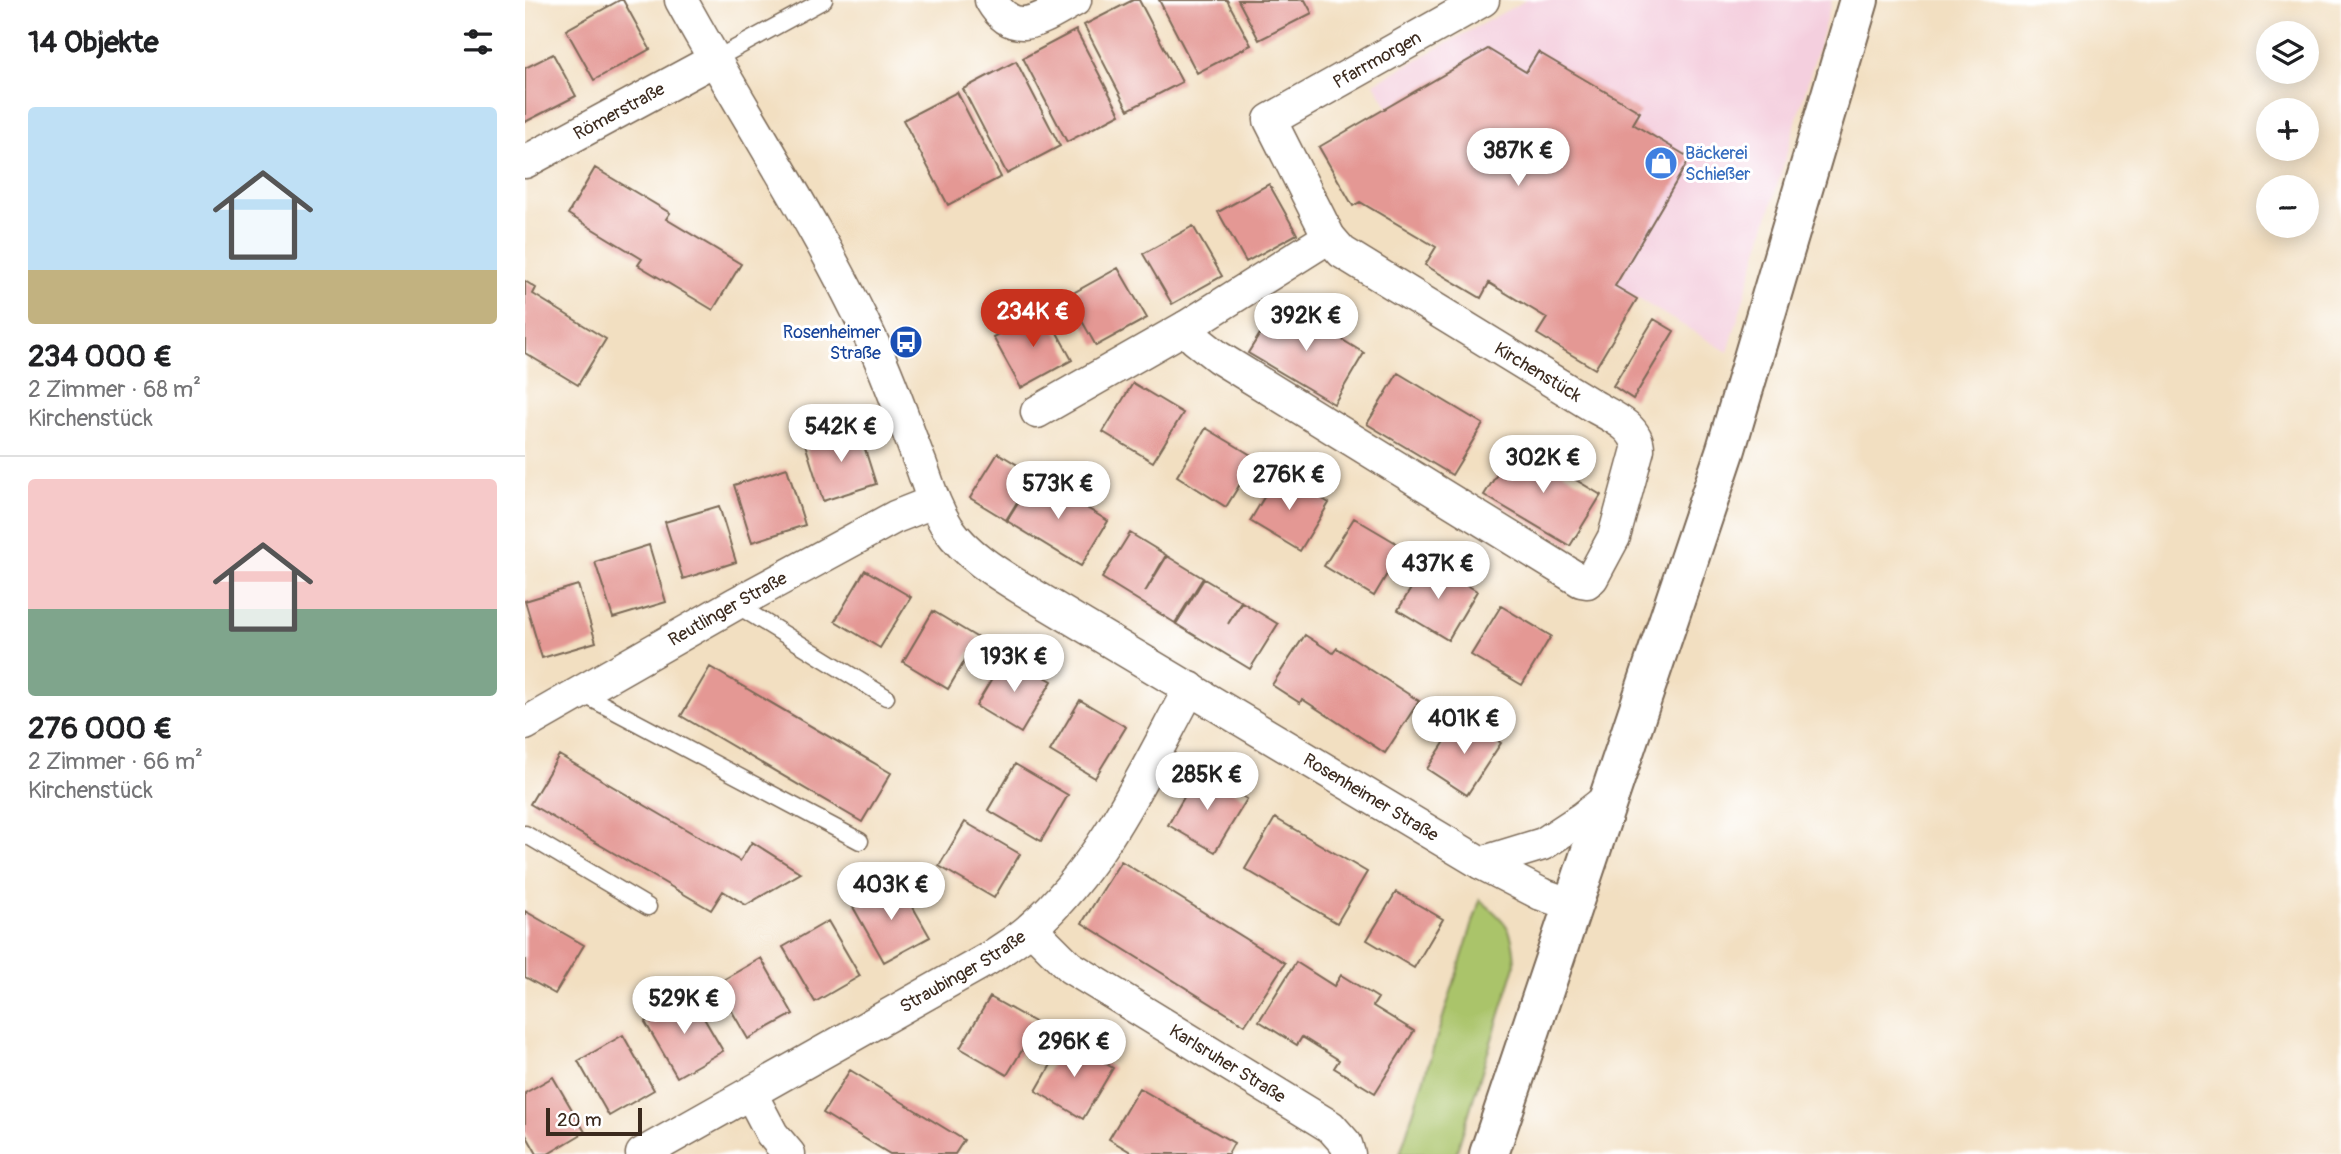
<!DOCTYPE html>
<html lang="de">
<head>
<meta charset="utf-8">
<style>
  body { margin:0; font-family:Pangolin,sans-serif; background:#f6f6f6; color:#202124; height:100vh; display:flex; flex-direction:column; font-size:26px; white-space:nowrap }
  * { box-sizing:border-box; margin:0 }
  p { font-size:23px; color:#757577 }
  .icon { flex:none; width:38px; height:38px; fill:none; stroke:currentColor; stroke-width:2; stroke-linecap:round; stroke-linejoin:round }
  .map { position:relative; flex:1; overflow:hidden }
  .details { display:flex; flex-direction:column; background:#fff; width:525px }
  .details>* { flex:none }
  .controls { position:absolute; left:1731px; top:21px; display:grid; gap:14px }
  .controls a { display:grid; place-items:center; width:63px; height:63px; border-radius:50%; background:#fff; box-shadow:0 4px 18px #0003; font-size:35px }
  .scale { position:absolute; left:21px; bottom:18px; width:96px; box-sizing:border-box; padding-left:7px; border:4px solid #3b2a1e; border-top:0; font-size:19px; line-height:24px; white-space:nowrap; color:#3b2a1e; -webkit-text-stroke:5px #fff; paint-order:stroke }
  .price { position:absolute; translate:-50% -60px; padding:0 16px; border-radius:24px; background:#fff; color:#222; font-size:23px; line-height:46px; filter:drop-shadow(0 2px 4px #0008) }
  .price::after { content:''; position:absolute; left:50%; top:42px; width:21px; height:16px; margin-left:-10px; background:inherit; clip-path:polygon(0 0,100% 0,50% 100%) }
  .price.current { background:#c8321e; color:#fff }
  ul { padding:0; list-style:none }
  li { display:grid; align-content:center; gap:14px; height:371px; padding:0 28px }
  li+li { border-top:2px solid #e0e0e0 }
  li span { display:grid; place-items:center; height:217px; border-radius:7px; color:#555 }
  li>.icon { margin-inline-start:auto }
  span .icon { width:126px; height:126px; fill:#fffc; stroke-width:1 }
  li b { font-size:30px }
  h2 { display:flex; justify-content:space-between; align-items:center; height:84px; padding:0 28px; font-size:30px }
  main { display:flex; flex:1; min-height:0 }
  .map>svg:first-child { display:block }
  .built { fill:#f4cfde }
  .green { fill:#aac46a; stroke:#727744; stroke-width:2 }
  .building { fill:#e49894 }
  .lines { fill:none; stroke-linecap:round; stroke-linejoin:round }
  .lane-casing { stroke:#7b6957; stroke-width:19 }
  .street-casing { stroke:#7b6957; stroke-width:35 }
  .secondary-casing { stroke:#7b6957; stroke-width:42 }
  .lane { stroke:#fff; stroke-width:16 }
  .street { stroke:#fff; stroke-width:32 }
  .secondary { stroke:#fff; stroke-width:38 }
  .labels { text-anchor:middle; stroke-width:6; stroke-linejoin:round; paint-order:stroke }
  .street-label { font-size:18px; fill:#3b2a1e; stroke:#fff }
  .shop-label { font-size:18px; fill:#366cbe; stroke:#fff; text-anchor:start }
  .transit-label { font-size:18px; fill:#164399; stroke:#fff; text-anchor:end }
</style>
</head>
<body>
<main>
<section class="details">
<h2>14 Objekte<svg class="icon" aria-label="filters" viewBox="0 0 24 24"><path d="M4 7h16M4 17h16"/><circle cx="9" cy="7" r="2"/><circle cx="15" cy="17" r="2"/></svg></h2>
<ul>
<li><span style="background:linear-gradient(#bfe0f5 75%,#c2b280 0)"><svg class="icon" aria-label="home" viewBox="0 0 24 24"><path d="M3 11l9-7 9 7M6 9v11h12V9"/></svg></span><div><b>234 000 €</b><p>2 Zimmer · 68 m²</p><p>Kirchenstück</p></div></li>
<li><span style="background:linear-gradient(#f6c9c9 60%,#7fa58c 0)"><svg class="icon" aria-label="home" viewBox="0 0 24 24"><path d="M3 11l9-7 9 7M6 9v11h12V9"/></svg></span><div><b>276 000 €</b><p>2 Zimmer · 66 m²</p><p>Kirchenstück</p></div></li>
</ul>
</section>
<div class="map">
<svg width="1816" height="1154" viewBox="0 0 1816 1154">
  <rect width="100%" height="100%" fill="#fff"/>
  <filter id="ink" filterUnits="userSpaceOnUse"><feTurbulence type="fractalNoise" baseFrequency=".0143" numOctaves="2"/><feDisplacementMap in="SourceGraphic" scale="14" xChannelSelector="R" yChannelSelector="G"/><feConvolveMatrix kernelMatrix="1 2 1 2 8 2 1 2 1" color-interpolation-filters="sRGB"/></filter>
  <filter id="wash" filterUnits="userSpaceOnUse"><feTurbulence type="fractalNoise" baseFrequency=".00686" numOctaves="4" result="noise"/><feDisplacementMap in="SourceGraphic" scale="28" xChannelSelector="R" yChannelSelector="G"/><feGaussianBlur stdDeviation="1.57" result="paint"/><feColorMatrix in="noise" values="0 0 0 0 0 0 0 0 0 0 0 0 0 0 0 0 0 1.4 0 .05"/><feComposite in="paint" operator="in"/></filter>
  <g filter="url(#wash)">
    <rect width="100%" height="100%" fill="#f2dfc1"/>
    <path class="built" d="M1001 0H1307L1203 352 901 173 849 83Z"/>
    <path class="green" d="M955 900C983 922 989 930 990 966L931 1154H875Z"/>
    <g id="blocks">
      <path class="building" d="M95 0H98L125 49 69 80 41 30Z
        M608 0H614L657 82 603 110 559 25Z
        M634 0H702L726 45 672 73Z
        M713 0H780L787 13 734 40Z
        M551 30 595 114 542 142 498 58Z
        M963 49 1001 72 1013 52 1115 112 1108 124 1165 158 1090 286 1112 299 1070 369 1012 334 1022 318 964 283 956 298 900 265 911 247 835 202 828 206 794 147Z
        M28 54 51 96 0 122V68Z
        M491 61 535 146 482 174 438 89Z
        M432 92 476 177 423 205 378 120Z
        M70 168 145 213 141 219 216 264 188 310 113 265 117 259 43 214Z
        M744 184 772 234 721 262 693 212Z
        M668 226 697 276 647 304 618 254Z
        M593 268 622 318 571 346 543 296Z
        M0 281 11 288 8 294 81 339 53 385 0 353Z
        M755 302 839 353 809 404 723 353Z
        M519 309 547 360 496 388 468 337Z
        M1129 319 1149 331 1108 399 1088 386Z
        M873 373 958 424 927 475 842 424Z
        M608 383 658 413 628 462 578 432Z
        M333 427 351 484 298 501 280 444Z
        M681 428 731 458 701 507 652 476Z
        M991 444 1076 495 1045 546 959 495Z
        M473 453 509 475 481 520 445 498Z
        M262 468 280 525 227 542 209 485Z
        M754 472 804 503 775 551 725 521Z
        M510 476 583 521 556 566 482 521Z
        M194 506 211 562 158 579 140 522Z
        M829 518 878 547 849 596 799 566Z
        M605 533 641 555 620 592 642 556 678 578 650 623 577 578Z
        M124 545 141 602 88 618 70 562Z
        M902 562 952 591 923 640 873 610Z
        M340 570 386 597 355 648 310 621Z
        M679 579 716 601 703 624 717 602 753 624 725 669 651 624Z
        M53 585 71 642 17 658 0 601Z
        M976 606 1026 636 997 685 946 655Z
        M408 611 453 638 423 689 378 662Z
        M780 635 808 653 812 648 894 701 860 753 777 699 775 703 747 685Z
        M481 655 527 681 496 733 451 706Z
        M185 667 366 773 337 822 156 716Z
        M555 700 601 727 570 778 525 751Z
        M936 717 976 743 942 795 902 769Z
        M34 755 215 861 227 842 276 873 221 905 198 891 186 910 5 804Z
        M490 764 543 795 516 841 463 810Z
        M674 771 722 799 690 852 643 825Z
        M750 818 842 872 812 923 720 869Z
        M440 822 495 854 469 898 414 866Z
        M596 861 760 963 720 1025 557 923Z
        M373 881 405 937 359 962 328 907Z
        M871 892 918 919 889 968 842 940Z
        M0 911 59 945 30 994 0 977Z
        M303 921 335 976 290 1002 258 947Z
        M236 958 268 1014 223 1039 191 984Z
        M771 962 809 986 816 975 853 998 848 1006 889 1031 850 1093 809 1068 814 1060 777 1037 772 1045 734 1021Z
        M166 996 198 1051 152 1077 120 1022Z
        M465 997 513 1024 482 1075 435 1048Z
        M98 1035 129 1090 84 1116 53 1061Z
        M540 1040 588 1068 558 1119 511 1091Z
        M325 1070 439 1140 430 1154H365L298 1113Z
        M28 1077 60 1132 23 1154H12L0 1133V1093Z
        M614 1088 709 1143 703 1154H609L584 1139Z"/>
    </g>
  </g>
  <g filter="url(#ink)">
    <use href="#blocks" fill-opacity="0" stroke="#7b6957" stroke-width="2"/>
    <g class="lines">
      <defs>
        <path id="lane" d="M189 60 299 0
          M210 604 361 697
          M56 693 335 841
          M0 834 123 907"/>
        <g id="street">
          <path id="s1" d="M156 0C218 113 290 220 345 337 365 378 379 422 396 465 404 487 410 508 423 528 441 554 470 572 496 588L956 863 1016 894 1047 905"/>
          <path d="M466 0C490 42 518 17 550 0"/>
          <path id="s2" d="M0 162 189 60"/>
          <path d="M661 327 804 237"/>
          <path id="s3" d="M512 412 661 327 670 339 693 357 1056 581 1062 582 1067 578 1089 537 1113 449C1113 426 1083 415 1065 404L817 252 804 237 745 120 958 0"/>
          <path id="s4" d="M0 724 210 604 370 517 408 502"/>
          <path d="M956 863 1018 844 1059 817 1086 796"/>
          <path id="s5" d="M506 928 545 967 806 1127 821 1144 824 1154"/>
          <path d="M226 1094 247 1134 264 1154"/>
          <path id="s6" d="M117 1154 463 959C477 949 493 940 506 928 578 865 620 771 665 688"/>
        </g>
        <path id="secondary" d="M964 1154 1201 449 1334 0"/>
      </defs>
      <use href="#lane" class="lane-casing"/>
      <use href="#street" class="street-casing"/>
      <use href="#secondary" class="secondary-casing"/>
      <use href="#lane" class="lane"/>
      <use href="#street" class="street"/>
      <use href="#secondary" class="secondary"/>
    </g>
  </g>
  <defs>
    <symbol id="shop-disc" viewBox="-11 -11 22 22"><circle r="9.5" fill="#3f7fe0" stroke="#fff"/><path d="M-5-2.5h2.3a2.7 3.5 0 0 1 5.4 0H5L5.5 6h-11ZM-1.5-2.5h3a1.5 2.3 0 0 0-3 0Z" fill="#fff"/></symbol>
    <symbol id="bus-disc" viewBox="-11 -11 22 22"><circle r="9.5" fill="#1a4fb4" stroke="#fff"/><path d="M-5-6H5V4H4V6H2V4H-2V6H-4V4H-5ZM-3.5-4V0h7V-4ZM-3.5 1.2v1.5H-2V1.2ZM2 1.2v1.5H3.5V1.2Z" fill="#fff"/></symbol>
  </defs>
  <g fill-rule="evenodd">
    <use href="#shop-disc" x="1117" y="144" width="38" height="38"/>
    <use href="#bus-disc" x="362" y="323" width="38" height="38"/>
  </g>
  <g class="labels">
    <g class="street-label">
      <text dy="6" stroke="none"><textPath href="#s3" startOffset="1426">Pfarrmorgen</textPath></text>
      <text dy="6" stroke="none"><textPath href="#s2" startOffset="107">Römerstraße</textPath></text>
      <text transform="translate(1013 372) rotate(31)" y="6">Kirchenstück</text>
      <text dy="6" stroke="none"><textPath href="#s4" startOffset="233">Reutlinger Straße</textPath></text>
      <text dy="6" stroke="none"><textPath href="#s1" startOffset="1096">Rosenheimer Straße</textPath></text>
      <text dy="6" stroke="none"><textPath href="#s6" startOffset="369">Straubinger Straße</textPath></text>
      <text dy="6" stroke="none"><textPath href="#s5" startOffset="240">Karlsruher Straße</textPath></text>
    </g>
    <g class="shop-label">
      <text x="1160" y="159">Bäckerei<tspan x="1160" dy="21">Schießer</tspan></text>
    </g>
    <g class="transit-label">
      <text x="356" y="338">Rosenheimer<tspan x="356" dy="21">Straße</tspan></text>
    </g>
  </g>
</svg>
<div class="controls">
<a><svg class="icon" aria-label="layers" viewBox="0 0 24 24"><path d="M12 4l9 5-9 5-9-5zM3 14l9 5 9-5"/></svg></a>
<a>+</a>
<a>−</a>
</div>
<div class="scale">20 m</div>
<b class="price" style="left:993px;top:188px">387K €</b>
<b class="price current" style="left:508px;top:349px">234K €</b>
<b class="price" style="left:781px;top:353px">392K €</b>
<b class="price" style="left:316px;top:464px">542K €</b>
<b class="price" style="left:1018px;top:495px">302K €</b>
<b class="price" style="left:764px;top:512px">276K €</b>
<b class="price" style="left:533px;top:521px">573K €</b>
<b class="price" style="left:913px;top:601px">437K €</b>
<b class="price" style="left:489px;top:694px">193K €</b>
<b class="price" style="left:939px;top:756px">401K €</b>
<b class="price" style="left:682px;top:812px">285K €</b>
<b class="price" style="left:366px;top:922px">403K €</b>
<b class="price" style="left:159px;top:1036px">529K €</b>
<b class="price" style="left:549px;top:1079px">296K €</b>
</div>
</main>
</body>
</html>
